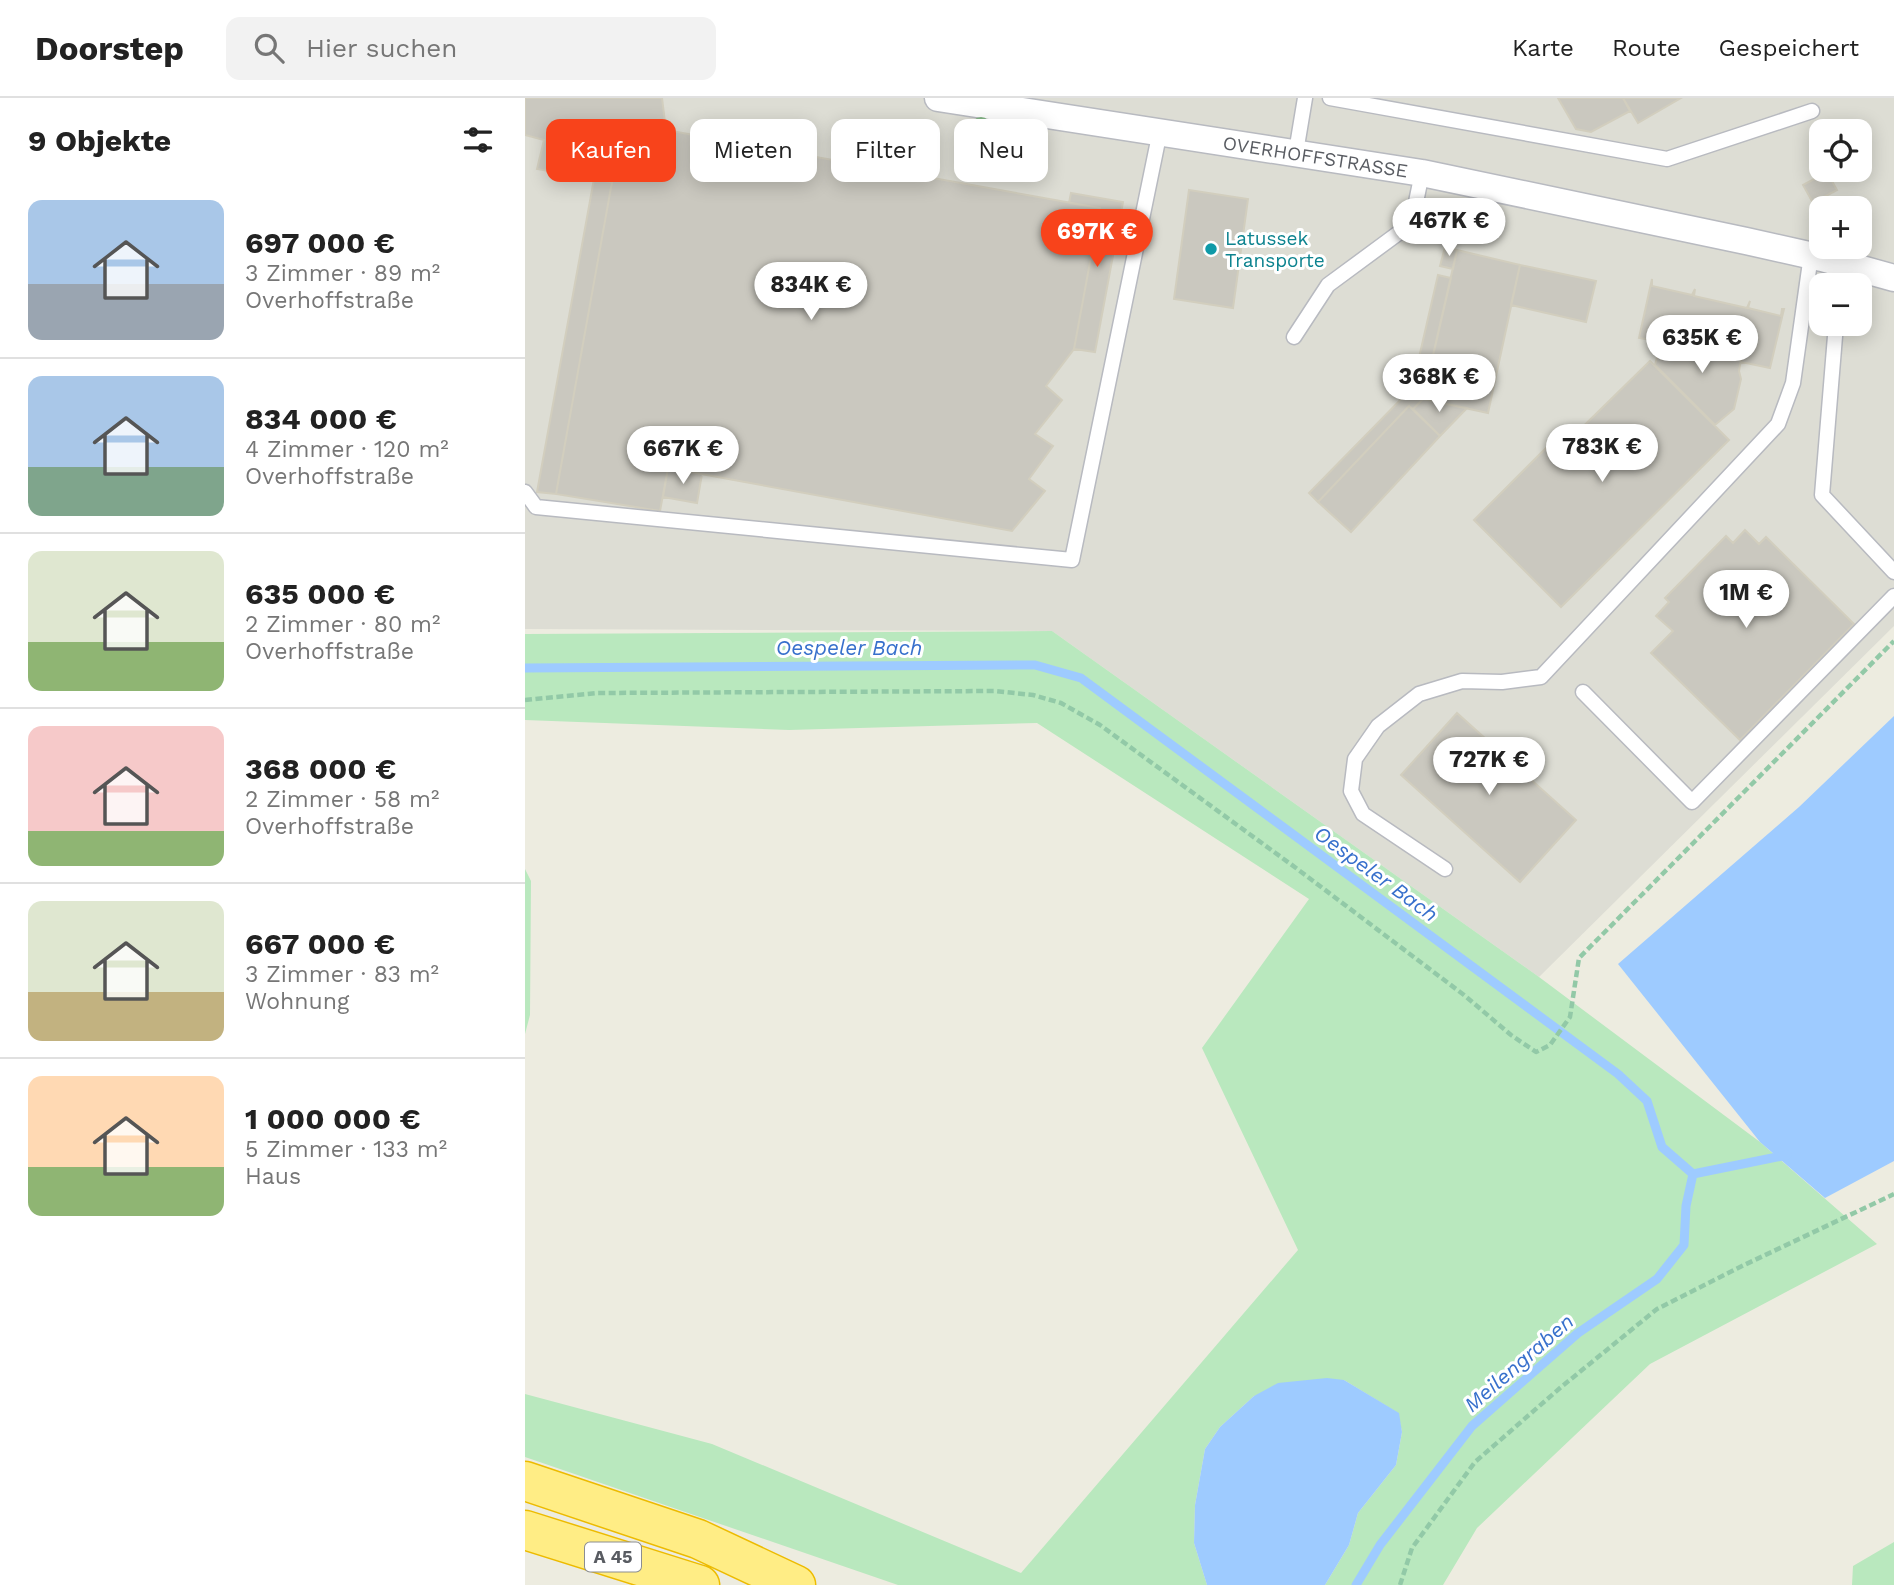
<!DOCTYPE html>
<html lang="de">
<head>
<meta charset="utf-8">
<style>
  body { margin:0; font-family:"Work Sans",sans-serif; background:#f2f2f2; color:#222; height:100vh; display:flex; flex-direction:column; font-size:26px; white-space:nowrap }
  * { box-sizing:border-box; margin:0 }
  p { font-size:23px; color:#767676 }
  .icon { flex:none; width:38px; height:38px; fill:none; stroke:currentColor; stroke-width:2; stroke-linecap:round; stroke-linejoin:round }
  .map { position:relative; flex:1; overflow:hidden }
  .side { display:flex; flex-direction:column; background:#fff; width:525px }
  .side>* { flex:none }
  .banner { position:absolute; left:21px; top:21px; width:665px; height:63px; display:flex; gap:14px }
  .fabs { position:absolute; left:1284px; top:21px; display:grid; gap:14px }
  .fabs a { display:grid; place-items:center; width:63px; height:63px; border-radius:14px; background:#fff; box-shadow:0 4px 18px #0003; font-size:35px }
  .price { position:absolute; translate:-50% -60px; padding:0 16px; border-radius:24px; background:#fff; color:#222; font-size:23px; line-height:46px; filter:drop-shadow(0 2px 4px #0008) }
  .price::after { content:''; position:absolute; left:50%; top:42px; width:21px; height:16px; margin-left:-10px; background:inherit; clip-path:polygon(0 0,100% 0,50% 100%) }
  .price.selected { background:#f8431b; color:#fff }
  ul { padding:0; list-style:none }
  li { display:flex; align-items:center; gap:21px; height:175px; padding:0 28px }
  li+li { border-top:2px solid #e0e0e0 }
  li span { display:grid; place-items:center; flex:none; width:196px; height:140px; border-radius:14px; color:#555 }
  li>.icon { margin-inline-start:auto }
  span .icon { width:84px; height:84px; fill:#fffc; stroke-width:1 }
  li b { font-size:30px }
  h2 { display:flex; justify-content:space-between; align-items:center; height:84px; padding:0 28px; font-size:30px }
  .tag { padding:0 24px; border-radius:14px; background:#fff; box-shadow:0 4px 18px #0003; font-size:24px; line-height:63px }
  .tag.selected { background:#f8431b; color:#fff }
  header { display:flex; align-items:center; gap:42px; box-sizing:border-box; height:98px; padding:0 35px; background:#fff; border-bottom:2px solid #e0e0e0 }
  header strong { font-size:33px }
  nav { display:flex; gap:38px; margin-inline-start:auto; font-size:24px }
  .search { width:490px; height:63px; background:#f2f2f2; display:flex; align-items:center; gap:18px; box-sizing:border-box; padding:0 24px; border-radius:14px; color:#767676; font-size:26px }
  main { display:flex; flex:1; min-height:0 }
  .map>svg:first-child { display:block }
  .industrial { fill:#ddddd4; fill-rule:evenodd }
  .green { fill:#b9e8be }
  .water { fill:#9ecbff }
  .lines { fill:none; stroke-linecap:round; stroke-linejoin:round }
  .stream { stroke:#9ecbff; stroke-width:9 }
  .building { fill:#cac8bf; stroke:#d2cebe; stroke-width:2 }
  .lane-casing { stroke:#b8bac0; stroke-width:17 }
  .street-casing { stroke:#b8bac0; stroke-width:29 }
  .highway-casing { stroke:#edbb00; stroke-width:41 }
  .path { stroke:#92c9a7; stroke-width:4.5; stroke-dasharray:7 3.5; stroke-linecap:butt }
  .lane { stroke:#fff; stroke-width:14 }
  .street { stroke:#fff; stroke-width:26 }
  .highway { stroke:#ffed85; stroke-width:38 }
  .tree { fill:#83b485 }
  .culture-dot { fill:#0f9aa8; stroke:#fff; stroke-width:2.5 }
  .labels { text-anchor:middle; stroke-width:6; stroke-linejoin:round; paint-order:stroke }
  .shield { fill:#fff; stroke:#8b8d91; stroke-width:2 }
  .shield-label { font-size:18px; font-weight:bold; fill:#595c62 }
  .street-label { font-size:19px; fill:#595c62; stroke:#fff }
  .culture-label { font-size:19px; fill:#0d838f; stroke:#fff; text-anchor:start }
  .water-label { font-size:21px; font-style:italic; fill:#3770cc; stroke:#fff }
</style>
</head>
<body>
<header>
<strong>Doorstep</strong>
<div class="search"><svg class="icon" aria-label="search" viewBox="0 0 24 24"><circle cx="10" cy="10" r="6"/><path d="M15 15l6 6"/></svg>Hier suchen</div>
<nav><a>Karte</a><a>Route</a><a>Gespeichert</a></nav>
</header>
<main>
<section class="side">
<h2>9 Objekte<svg class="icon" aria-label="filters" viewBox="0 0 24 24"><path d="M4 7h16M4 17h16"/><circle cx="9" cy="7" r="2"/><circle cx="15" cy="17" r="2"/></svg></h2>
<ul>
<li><span style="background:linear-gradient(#a9c7e8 60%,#9aa5b1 0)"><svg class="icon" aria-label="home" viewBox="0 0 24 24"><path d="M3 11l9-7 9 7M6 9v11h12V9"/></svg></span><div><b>697 000 €</b><p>3 Zimmer · 89 m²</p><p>Overhoffstraße</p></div></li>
<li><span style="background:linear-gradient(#a9c7e8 65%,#7fa58c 0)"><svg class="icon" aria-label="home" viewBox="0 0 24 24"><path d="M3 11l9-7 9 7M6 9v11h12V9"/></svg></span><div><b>834 000 €</b><p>4 Zimmer · 120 m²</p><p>Overhoffstraße</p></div></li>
<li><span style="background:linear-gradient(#dfe7d0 65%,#8fb573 0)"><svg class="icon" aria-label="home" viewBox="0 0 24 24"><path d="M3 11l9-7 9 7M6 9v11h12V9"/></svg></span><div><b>635 000 €</b><p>2 Zimmer · 80 m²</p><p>Overhoffstraße</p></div></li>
<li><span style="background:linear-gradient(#f6c9c9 75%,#8fb573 0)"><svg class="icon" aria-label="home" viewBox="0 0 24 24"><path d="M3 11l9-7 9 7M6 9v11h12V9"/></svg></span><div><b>368 000 €</b><p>2 Zimmer · 58 m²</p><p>Overhoffstraße</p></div></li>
<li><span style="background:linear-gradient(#dfe7d0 65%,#c2b280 0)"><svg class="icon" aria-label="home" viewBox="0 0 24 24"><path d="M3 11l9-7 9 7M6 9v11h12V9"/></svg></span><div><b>667 000 €</b><p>3 Zimmer · 83 m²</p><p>Wohnung</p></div></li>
<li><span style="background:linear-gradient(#ffd9b3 65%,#8fb573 0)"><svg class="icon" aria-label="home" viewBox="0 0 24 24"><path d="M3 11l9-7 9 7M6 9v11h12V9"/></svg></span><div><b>1 000 000 €</b><p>5 Zimmer · 133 m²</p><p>Haus</p></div></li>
</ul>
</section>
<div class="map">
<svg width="1369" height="1487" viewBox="0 0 1369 1487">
  <rect width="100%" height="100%" fill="#edece0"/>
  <path class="industrial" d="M0 0H1369V528L1014 879 527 533 0 531ZM1297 33H1335V72H1297ZM1297 110H1335V149H1297ZM1297 187H1335V226H1297Z"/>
  <path class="green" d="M527 533 1014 879 1235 1044 1352 1146 1125 1266 952 1430 918 1487H800L824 1447 833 1415 871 1367 877 1334 873 1315 819 1282 729 1298 695 1329 680 1351 670 1407 669 1445 682 1487H373L0 1359V1296L187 1346 496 1475 773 1152 677 950 784 801 512 625 264 632 0 622V536Z
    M0 771 6 783 5 917 0 936Z
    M1369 1444V1487H1327L1328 1468Z"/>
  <path class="water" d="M1369 618V1063L1300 1100 1235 1044 1093 866 1274 709Z
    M802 1280 819 1282 874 1315 877 1334 871 1367 833 1415 824 1447 800 1487H682L669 1445 670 1407 680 1351 695 1329 729 1298 753 1285Z"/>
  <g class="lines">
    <path class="stream" d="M0 570 510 567 556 580 1093 976 1122 1003 1137 1049 1168 1076
      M1168 1076 1262 1057
      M831 1487 855 1447 947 1328 1053 1235 1132 1181 1159 1147 1161 1108 1168 1076"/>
  </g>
  <path class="building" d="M0 0H137L141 32 575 110 549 251 521 288 537 302 510 336 528 348 504 381 520 393 487 433 143 370 135 413 31 396 87 84 12 71 19 42 0 37Z
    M1033 0H1098L1105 13 1066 34 1051 31Z
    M1098 0H1156L1113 25Z
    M1302 74 1312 92 1288 105 1278 87Z
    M69 81 87 84 31 396 12 394Z
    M664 92 723 101 708 210 649 201Z
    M546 95 598 104 570 254 549 251 575 110 544 105Z
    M920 149 932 152 928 171 915 168Z
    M932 152 995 167 963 315 898 301Z
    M995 167 1071 183 1061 224 986 207Z
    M913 177 926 180 898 301 888 311 884 308 793 404 784 395 887 290Z
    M1127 181V188L1167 197 1170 191 1169 198 1222 210 1225 203 1223 210 1256 218 1257 211H1259L1245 270 1216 264 1217 256 1128 236 1127 242 1114 240Z
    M1128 236 1217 256 1214 273 1216 281 1209 311 1190 327 1130 267 1136 244 1127 242Z
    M1125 263 1204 342 1036 509 949 422 1025 346 1032 354Z
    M898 301 942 310 915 338 888 311Z
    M884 308 915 338 826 434 793 404Z
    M143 370 177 376 172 405 138 399Z
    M1220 432 1234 446 1241 439 1329 526 1215 642 1126 555 1148 533 1131 518 1144 504 1140 500 1201 438 1208 445Z
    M932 615 1051 722 995 784 876 677Z"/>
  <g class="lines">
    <defs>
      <path id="lane" d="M805 0 1142 61 1287 13
        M771 54 780 0
        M1314 187 1316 165
        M1311 226 1297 397 1369 474
        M769 239 803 187 879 131 891 104 897 75
        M0 394 11 409 547 462 635 33
        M1058 594 1167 704 1369 498
        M920 771 838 716 826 693 830 661 853 628 894 596 937 583 977 584 1016 579 1253 326 1268 285 1286 157"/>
      <g id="street">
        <path id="s1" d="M413 0 897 75 1221 143 1297 160 1369 180"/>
      </g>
      <path id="highway" d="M0 1383 173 1441 271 1487
        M0 1432 175 1487"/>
    </defs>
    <use href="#lane" class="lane-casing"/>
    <use href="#street" class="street-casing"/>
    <use href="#highway" class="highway-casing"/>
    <path class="path" d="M0 602 73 595 470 593 508 597 536 605 575 627 771 770 939 897 986 937 1011 954 1025 947 1045 919 1054 860 1369 543
      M875 1487 887 1450 950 1364 1035 1290 1132 1211 1217 1168 1369 1096"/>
    <use href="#lane" class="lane"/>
    <use href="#street" class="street"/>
    <use href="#highway" class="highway"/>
  </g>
  <circle class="tree" cx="456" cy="29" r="10"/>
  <circle class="culture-dot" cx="686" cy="151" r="7"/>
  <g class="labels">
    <rect class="shield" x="60" y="1444.5" width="56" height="29" rx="5"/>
    <g class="shield-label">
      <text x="88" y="1465">A 45</text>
    </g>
    <g class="street-label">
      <text dy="7" stroke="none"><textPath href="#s1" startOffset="382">OVERHOFFSTRASSE</textPath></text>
    </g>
    <g class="culture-label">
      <text x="700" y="147">Latussek<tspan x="700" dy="22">Transporte</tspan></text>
    </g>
    <g class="water-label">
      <text x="324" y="557">Oespeler Bach</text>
      <text transform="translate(851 776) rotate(36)" y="7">Oespeler Bach</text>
      <text transform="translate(994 1265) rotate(-41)" y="7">Meilengraben</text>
    </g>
  </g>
</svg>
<div class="fabs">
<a><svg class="icon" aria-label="locate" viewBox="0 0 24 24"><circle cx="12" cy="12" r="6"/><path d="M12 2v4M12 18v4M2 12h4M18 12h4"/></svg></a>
<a>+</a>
<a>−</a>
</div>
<b class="price" style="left:924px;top:160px">467K €</b>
<b class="price selected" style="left:572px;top:171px">697K €</b>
<b class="price" style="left:286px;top:224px">834K €</b>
<b class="price" style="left:1177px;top:277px">635K €</b>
<b class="price" style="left:914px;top:316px">368K €</b>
<b class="price" style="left:1077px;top:386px">783K €</b>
<b class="price" style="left:158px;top:388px">667K €</b>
<b class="price" style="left:1221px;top:532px">1M €</b>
<b class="price" style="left:964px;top:699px">727K €</b>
<div class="banner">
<a class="tag selected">Kaufen</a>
<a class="tag">Mieten</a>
<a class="tag">Filter</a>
<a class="tag">Neu</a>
</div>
</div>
</main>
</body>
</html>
